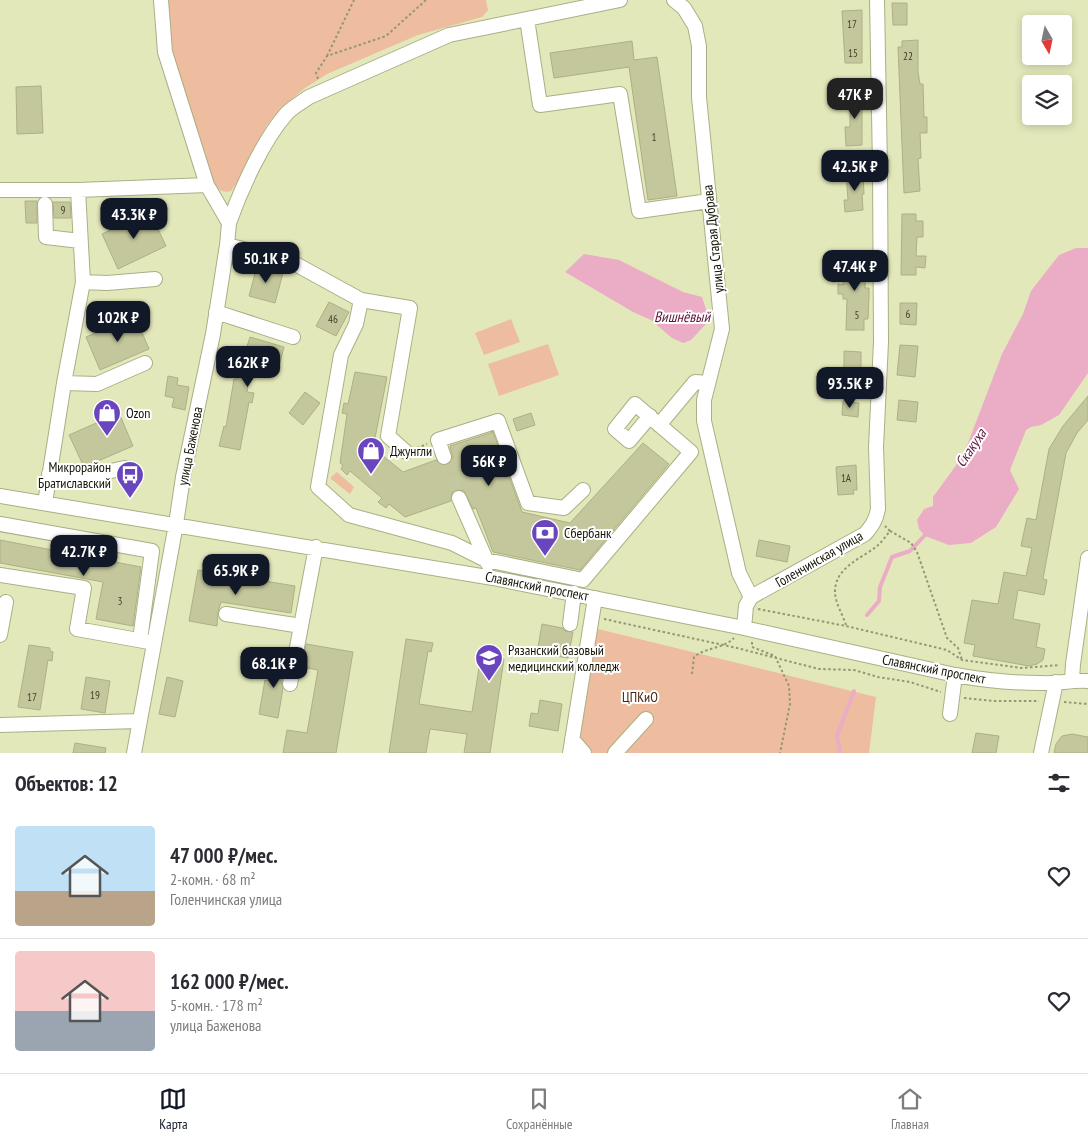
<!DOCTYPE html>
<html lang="ru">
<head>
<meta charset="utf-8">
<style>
  body { margin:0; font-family:"PT Sans Narrow",sans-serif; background:#f7f7f7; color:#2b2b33; height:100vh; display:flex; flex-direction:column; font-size:19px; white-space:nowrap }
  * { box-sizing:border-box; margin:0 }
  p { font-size:16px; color:#7c7c81 }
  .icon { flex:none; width:28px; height:28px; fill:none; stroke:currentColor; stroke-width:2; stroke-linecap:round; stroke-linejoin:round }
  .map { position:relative; height:753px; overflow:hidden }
  .sheet { display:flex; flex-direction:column; background:#fff; flex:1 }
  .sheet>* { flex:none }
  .needle { width:32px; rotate:171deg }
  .tools { position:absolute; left:1022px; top:15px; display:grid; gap:10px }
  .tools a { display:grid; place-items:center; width:50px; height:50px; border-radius:5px; background:#fff; box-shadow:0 2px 8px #0003; font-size:25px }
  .price { position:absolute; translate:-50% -42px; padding:0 11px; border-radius:10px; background:#111827; color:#fff; font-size:16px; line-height:32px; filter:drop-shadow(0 1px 2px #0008) }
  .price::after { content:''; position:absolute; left:50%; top:30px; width:15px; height:11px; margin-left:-8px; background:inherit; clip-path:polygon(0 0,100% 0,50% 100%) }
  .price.on { background:#222; color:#fff }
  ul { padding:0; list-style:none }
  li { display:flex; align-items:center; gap:15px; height:125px; padding:0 15px }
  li+li { border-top:1px solid #e1e1e2 }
  li span { display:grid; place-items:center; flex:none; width:140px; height:100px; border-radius:5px; color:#555 }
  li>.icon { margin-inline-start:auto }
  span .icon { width:60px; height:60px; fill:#fffc; stroke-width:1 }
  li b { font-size:21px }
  h2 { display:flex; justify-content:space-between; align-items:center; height:60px; padding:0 15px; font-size:21px }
  .dock { display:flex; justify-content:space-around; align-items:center; height:70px; border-top:1px solid #e1e1e2; background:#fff; font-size:14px; color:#7c7c81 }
  .dock a { display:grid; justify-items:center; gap:2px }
  .dock .on { color:#111827 }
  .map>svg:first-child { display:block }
  .green { fill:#eebc9f }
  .water { fill:#ebacc6 }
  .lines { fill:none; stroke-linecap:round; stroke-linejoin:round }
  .stream { stroke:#ebacc6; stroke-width:4 }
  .building { fill:#c3c79b; stroke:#acb084 }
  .minor-tunnel { stroke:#c4c89f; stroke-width:14; stroke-dasharray:14 7; stroke-linecap:butt }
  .minor-casing { stroke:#abaf84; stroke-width:16 }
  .path { stroke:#939774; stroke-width:2; stroke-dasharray:2.5 2.5; stroke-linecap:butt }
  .minor { stroke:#fff; stroke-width:14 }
  .labels { text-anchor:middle; stroke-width:4; stroke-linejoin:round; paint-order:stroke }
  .number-label { font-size:11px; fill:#40422a }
  .street-label { font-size:14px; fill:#141505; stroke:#fff }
  .poi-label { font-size:14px; fill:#141505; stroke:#fff; text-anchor:start }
  .park-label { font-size:14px; fill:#4b260d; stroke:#fff }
  .water-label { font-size:15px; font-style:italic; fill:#60173e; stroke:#fff }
</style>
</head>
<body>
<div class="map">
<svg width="1088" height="753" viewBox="0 0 1088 753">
  <rect width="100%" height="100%" fill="#e3e8ba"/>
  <path class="green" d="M166 0H486L488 10 482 17 418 35 327 74 305 88 282 107 267 125 236 184 231 191C227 192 223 192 220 190 208 182 176 73 171 54 167 37 167 17 166 0Z
    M511 319 520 342 484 355 475 333Z
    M548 344 559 375 499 396 488 364Z
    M337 472 354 487 350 494 331 479V477Z
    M594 628 876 697 869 753H575Z"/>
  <path class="water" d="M1076 248H1088V373L1059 415 1041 425 1031 427 1026 430 1010 470 1019 489 996 527 971 543 949 545 925 536 919 529 917 520 924 509 933 506V497L957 464 968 443 1002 354 1023 314 1031 291 1059 255Z
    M584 254 619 260 683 292 702 297 706 309V324L691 340 683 343 672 338 651 320 633 312 565 272Z"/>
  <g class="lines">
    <path class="stream" d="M867 615 879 601 880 587 892 557 910 551 927 533
      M840 753 837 736 854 691"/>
  </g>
  <path class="building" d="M892 3H907V25H893Z
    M862 10V63H845L842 11Z
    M918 40V72L920 84H923L924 117H927V133H920L921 158 918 159 920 191 904 193 898 47H902V41Z
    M632 41 634 60 657 57 677 196 648 200 629 67 554 78 550 53Z
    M41 86 43 133 17 134 16 87Z
    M862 91V145L846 146 845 127H850V92Z
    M863 172 864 194H862L863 210 845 212 844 200H848L846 173Z
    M25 201H37V223H26Z
    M53 202H70L71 218H54Z
    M150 212 166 246 118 269 102 234Z
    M902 214H916V221H923V237H917L916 256H926L925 268 916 267V275H901Z
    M844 257H866L865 288H869V297L868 319H864V330H846L847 299H843V294H838V284L843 285Z
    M257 266 283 273 275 303 249 296Z
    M329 302 349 312 336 336 316 326Z
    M900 303H917L916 325 900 324Z
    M135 316 149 349 100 370 86 337Z
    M250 337 284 347 277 374 251 367 247 392 254 393 252 403 249 402 240 450 219 446 224 426 226 427 234 379H237Z
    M900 345 918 346 915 377 897 375Z
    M844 351 861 352V375H844Z
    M355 372 387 377 373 448 403 472 436 460 442 465H447L453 458 450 446 493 432 522 512 570 523 643 443 669 464 580 570 493 552 476 508 473 509 464 491 455 490 452 493 451 501 405 517 389 504 386 508 378 502 382 498 350 471 347 475 341 469 343 465 340 463 347 414 342 413 344 403 348 404Z
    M168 376 178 378 177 385 189 387 185 410 172 407 174 398 165 396Z
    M305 392 320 403 303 425 289 413Z
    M1088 396V420L1077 433 1066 453 1043 579 1047 580 1044 595 1018 590 1013 619 1040 624 1036 647 1045 649 1043 660 1037 664 1029 666 973 656 975 645 964 643 972 600 998 604 1004 572 1026 576 1032 548 1021 546 1027 518 1036 520 1049 449 1063 426Z
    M899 400 918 402 916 422 897 420Z
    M843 401 859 403 858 417 842 415Z
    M119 413 133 446 84 467 69 435Z
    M531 413 535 425 517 431 513 419Z
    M856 465 857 490H853L854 494 838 495 836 467Z
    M0 540 141 567 133 626 96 619 103 582 0 563Z
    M759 540 790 546 787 562 756 556Z
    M198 570 295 586 291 613 221 602 218 612 217 626 189 621Z
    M542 624 562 628 565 631 573 632 568 658 537 653Z
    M406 639 433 643 431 652 428 651 419 704 472 712 481 655 504 659 490 753H464L467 734 430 729 426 753H389Z
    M306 644 353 652 336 753H283L287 730 307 733 318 670 302 667Z
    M29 645 50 648V651L53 652 52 661 48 660 40 710 18 707Z
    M276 652 287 654 281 682 283 688 278 718 259 714 265 680 271 681Z
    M86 677 110 681 105 713 81 709Z
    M167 677 183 681 175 717 159 714Z
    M540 700 562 704 558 731 529 726 531 713 538 714Z
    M976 733 999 736 996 753H972Z
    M1072 734 1088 737V753H1054L1056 744 1062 736Z
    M75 743 106 748 105 753H73Z"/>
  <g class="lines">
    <path class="minor-tunnel" d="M444 457 459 498"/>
    <defs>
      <path id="minor" d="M674 0 684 8 695 26 699 46V97L722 329 704 400V421L739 573 751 597
        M527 19 540 105 620 94 639 211 709 201
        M0 190H78L207 185
        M45 204 46 237 80 241
        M229 223C241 189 263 140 287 113 293 107 302 102 309 97L449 35 620 0
        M227 245 290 261 361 300
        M83 282 107 283 155 279
        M216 312 293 337
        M64 383 97 384 145 363
        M659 425 695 382 708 383
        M406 452 388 436 410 308 361 300 356 324 341 355 318 487 349 515 452 543 486 560 583 580 691 452 635 404 615 429 629 441 650 416
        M444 457 438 440 498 421 528 503 564 508 583 490
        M49 474 81 478 124 468
        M0 496 493 578 744 628 955 675C983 680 1012 683 1041 683 1058 684 1070 680 1088 681
        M459 498 488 564
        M45 503 64 383 83 282 78 190
        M0 524 152 551 140 640
        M0 575 84 588 77 629 149 642
        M226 614 301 626
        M570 624 574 593
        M744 628 746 606 751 597 865 534C872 526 876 520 878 509L876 447 881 342 880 168 877 0
        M0 635 6 602
        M1072 680 1073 664 1088 558
        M290 684 316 547
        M950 714 955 675
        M0 725 139 721
        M572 739 584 753
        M134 753 176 524 183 477 213 334 227 245 229 223 207 185 165 52 161 0
        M570 753 595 598
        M615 753 646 719
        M1041 753 1056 682"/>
    </defs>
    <use href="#minor" class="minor-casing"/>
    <path class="path" d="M327 56 354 0
      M318 79 316 73 327 56 386 36 426 0
      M417 448 427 444
      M890 531 911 543 917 552 947 638 958 648 962 660
      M758 609 846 626 947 650 962 660 1022 668 1060 665
      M604 619 737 648 819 669 854 670 878 677 910 682 941 692
      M846 625C843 615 835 603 835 592 835 567 861 559 877 546 882 542 886 536 890 531L885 526
      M752 642V647L775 656 789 686 790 704 780 753
      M692 674 694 657C706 647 723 649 734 638
      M964 698 995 701H1039
      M1064 702 1088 704"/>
    <use href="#minor" class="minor"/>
  </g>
  <defs>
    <symbol id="shop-pin" viewBox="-11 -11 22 30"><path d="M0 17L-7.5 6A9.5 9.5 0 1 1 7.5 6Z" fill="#6945be" stroke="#fff"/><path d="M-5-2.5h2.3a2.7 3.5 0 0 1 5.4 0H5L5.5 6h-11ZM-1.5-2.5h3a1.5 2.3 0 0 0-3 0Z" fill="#fff"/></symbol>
    <symbol id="bus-pin" viewBox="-11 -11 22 30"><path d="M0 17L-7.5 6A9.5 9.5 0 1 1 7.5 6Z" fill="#6945be" stroke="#fff"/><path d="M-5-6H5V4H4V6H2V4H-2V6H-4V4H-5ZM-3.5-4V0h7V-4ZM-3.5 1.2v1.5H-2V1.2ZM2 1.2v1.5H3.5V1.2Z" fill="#fff"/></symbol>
    <symbol id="bank-pin" viewBox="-11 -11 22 30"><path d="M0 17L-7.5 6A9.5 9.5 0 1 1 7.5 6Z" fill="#6945be" stroke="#fff"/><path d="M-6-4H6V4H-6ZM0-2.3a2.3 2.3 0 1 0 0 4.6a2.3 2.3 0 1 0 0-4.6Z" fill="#fff"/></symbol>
    <symbol id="university-pin" viewBox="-11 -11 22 30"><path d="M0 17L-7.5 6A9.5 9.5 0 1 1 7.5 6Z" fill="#6945be" stroke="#fff"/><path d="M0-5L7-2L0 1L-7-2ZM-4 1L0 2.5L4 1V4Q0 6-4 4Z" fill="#fff"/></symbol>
  </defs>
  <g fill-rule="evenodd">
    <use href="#shop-pin" x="91" y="397" width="32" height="43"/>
    <use href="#shop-pin" x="355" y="435" width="32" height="43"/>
    <use href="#bus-pin" x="114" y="459" width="32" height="43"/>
    <use href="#bank-pin" x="529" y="517" width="32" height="43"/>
    <use href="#university-pin" x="473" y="642" width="32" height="43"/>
  </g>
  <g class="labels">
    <g class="number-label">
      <text x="852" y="28">17</text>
      <text x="853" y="57">15</text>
      <text x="908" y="60">22</text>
      <text x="654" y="141">1</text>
      <text x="63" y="214">9</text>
      <text x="908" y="318">6</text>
      <text x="857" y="319">5</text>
      <text x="333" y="323">46</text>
      <text x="846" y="482">1А</text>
      <text x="120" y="605">3</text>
      <text x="95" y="699">19</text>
      <text x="32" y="701">17</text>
    </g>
    <g class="street-label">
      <text transform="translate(713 239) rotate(-96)" y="5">улица Старая Дубрава</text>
      <text transform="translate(190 446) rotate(-79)" y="5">улица Баженова</text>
      <text transform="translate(819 559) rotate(-30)" y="5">Голенчинская улица</text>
      <text transform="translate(537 586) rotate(11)" y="5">Славянский проспект</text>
      <text transform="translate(934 669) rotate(11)" y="5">Славянский проспект</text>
    </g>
    <g class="poi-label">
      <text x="126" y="418">Ozon</text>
      <text x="390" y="456">Джунгли</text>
      <text x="111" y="472" text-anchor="end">Микрорайон<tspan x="111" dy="16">Братиславский</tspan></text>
      <text x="564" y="538">Сбербанк</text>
      <text x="508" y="655">Рязанский базовый<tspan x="508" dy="16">медицинский колледж</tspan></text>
    </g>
    <g class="park-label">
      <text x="640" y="702">ЦПКиО</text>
    </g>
    <g class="water-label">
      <text x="682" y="322">Вишнёвый</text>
      <text transform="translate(971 448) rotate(-56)" y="5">Скакуха</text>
    </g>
  </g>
</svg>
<div class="tools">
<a><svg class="needle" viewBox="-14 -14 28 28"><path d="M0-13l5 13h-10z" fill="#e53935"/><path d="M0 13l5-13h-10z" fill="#7c7c81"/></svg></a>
<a><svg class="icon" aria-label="layers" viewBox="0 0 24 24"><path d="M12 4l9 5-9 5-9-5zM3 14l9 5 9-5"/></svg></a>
</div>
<b class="price on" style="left:855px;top:120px">47K ₽</b>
<b class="price" style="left:855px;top:192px">42.5K ₽</b>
<b class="price" style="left:134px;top:240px">43.3K ₽</b>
<b class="price" style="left:266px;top:284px">50.1K ₽</b>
<b class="price" style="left:855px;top:292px">47.4K ₽</b>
<b class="price" style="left:118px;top:343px">102K ₽</b>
<b class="price" style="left:248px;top:388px">162K ₽</b>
<b class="price" style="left:850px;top:409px">93.5K ₽</b>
<b class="price" style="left:489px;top:487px">56K ₽</b>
<b class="price" style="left:84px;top:577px">42.7K ₽</b>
<b class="price" style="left:236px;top:596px">65.9K ₽</b>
<b class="price" style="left:274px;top:689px">68.1K ₽</b>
</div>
<section class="sheet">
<h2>Объектов: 12<svg class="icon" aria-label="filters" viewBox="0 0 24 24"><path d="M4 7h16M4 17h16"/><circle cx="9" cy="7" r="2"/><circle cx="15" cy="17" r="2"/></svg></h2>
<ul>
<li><span style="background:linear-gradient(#bfe0f5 65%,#b9a48a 0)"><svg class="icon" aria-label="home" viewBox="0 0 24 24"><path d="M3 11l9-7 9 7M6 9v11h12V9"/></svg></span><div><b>47 000 ₽/мес.</b><p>2-комн. · 68 m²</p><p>Голенчинская улица</p></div><svg class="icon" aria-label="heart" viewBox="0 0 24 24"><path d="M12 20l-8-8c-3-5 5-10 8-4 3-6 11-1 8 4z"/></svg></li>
<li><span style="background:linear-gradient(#f6c9c9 60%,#9aa5b1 0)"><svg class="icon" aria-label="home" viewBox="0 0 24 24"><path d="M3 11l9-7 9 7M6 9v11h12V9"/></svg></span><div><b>162 000 ₽/мес.</b><p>5-комн. · 178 m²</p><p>улица Баженова</p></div><svg class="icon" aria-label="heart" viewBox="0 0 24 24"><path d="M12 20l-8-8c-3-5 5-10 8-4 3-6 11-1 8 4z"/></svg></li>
</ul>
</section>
<nav class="dock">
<a class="on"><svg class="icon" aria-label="map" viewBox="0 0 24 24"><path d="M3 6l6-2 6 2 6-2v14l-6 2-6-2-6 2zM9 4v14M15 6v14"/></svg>Карта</a>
<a><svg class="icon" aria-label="saved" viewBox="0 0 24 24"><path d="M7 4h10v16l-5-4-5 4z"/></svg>Сохранённые</a>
<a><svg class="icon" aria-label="home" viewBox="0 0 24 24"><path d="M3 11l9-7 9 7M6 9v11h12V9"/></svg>Главная</a>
</nav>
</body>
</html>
